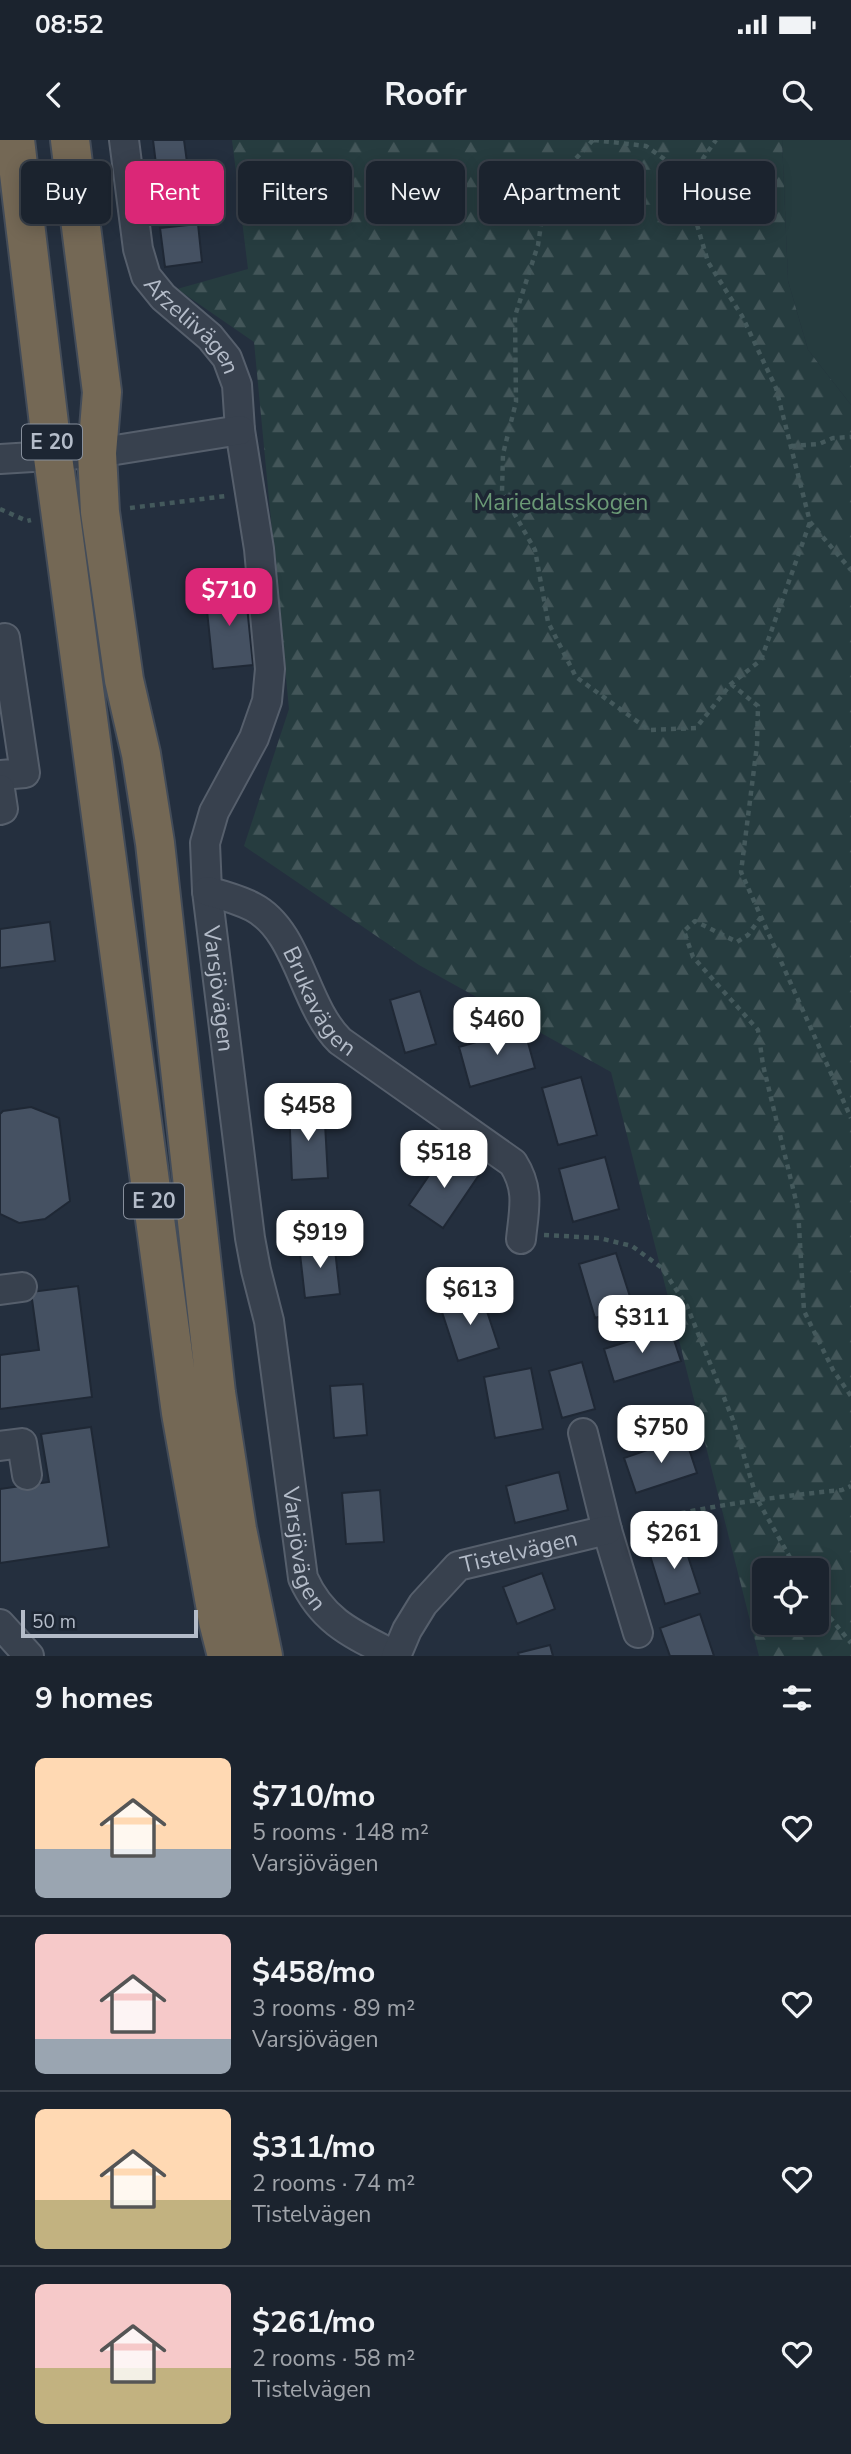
<!DOCTYPE html>
<html lang="en">
<head>
<meta charset="utf-8">
<style>
  body { margin:0; font-family:"Nunito Sans",sans-serif; background:#242b36; color:#f1f3f6; height:100vh; display:flex; flex-direction:column; font-size:26px; white-space:nowrap }
  * { box-sizing:border-box; margin:0 }
  p { font-size:23px; color:#a0a4aa }
  .icon { flex:none; width:38px; height:38px; fill:none; stroke:currentColor; stroke-width:2; stroke-linecap:round; stroke-linejoin:round }
  .map { position:relative; height:1516px; overflow:hidden }
  .panel { display:flex; flex-direction:column; background:#1b232e; flex:1 }
  .panel>* { flex:none }
  .banner { position:absolute; left:21px; top:21px; width:810px; height:63px; display:flex; gap:14px }
  .tools { position:absolute; left:752px; top:1418px; display:grid; gap:14px }
  .tools a { display:grid; place-items:center; width:77px; height:77px; border-radius:10px; background:#1b232e; box-shadow:0 4px 18px #0003,0 0 0 2px #39404a; font-size:35px }
  .scale { position:absolute; left:21px; bottom:18px; width:177px; box-sizing:border-box; padding-left:7px; border:4px solid #b4bcc9; border-top:0; font-size:19px; line-height:24px; white-space:nowrap; color:#b4bcc9; -webkit-text-stroke:5px #1d2633; paint-order:stroke }
  .price { position:absolute; translate:-50% -60px; padding:0 16px; border-radius:14px; background:#fff; color:#222; font-size:23px; line-height:46px; filter:drop-shadow(0 2px 4px #0008) }
  .price::after { content:''; position:absolute; left:50%; top:42px; width:21px; height:16px; margin-left:-10px; background:inherit; clip-path:polygon(0 0,100% 0,50% 100%) }
  .price.active { background:#db2777; color:#fff }
  ul { padding:0; list-style:none }
  li { display:flex; align-items:center; gap:21px; height:175px; padding:0 35px }
  li+li { border-top:2px solid #39404a }
  li span { display:grid; place-items:center; flex:none; width:196px; height:140px; border-radius:10px; color:#555 }
  li>.icon { margin-inline-start:auto }
  span .icon { width:84px; height:84px; fill:#fffc; stroke-width:1 }
  li b { font-size:30px }
  h2 { display:flex; justify-content:space-between; align-items:center; height:84px; padding:0 35px; font-size:30px }
  .tag { padding:0 24px; border-radius:10px; background:#1b232e; box-shadow:0 4px 18px #0003,0 0 0 2px #39404a; font-size:24px; line-height:63px }
  .tag.active { background:#db2777; color:#fff }
  .status { display:flex; justify-content:space-between; align-items:center; height:49px; padding:0 35px; background:#1b232e; direction:ltr }
  .status svg { height:19px; fill:currentColor }
  header { display:flex; justify-content:space-between; align-items:center; height:91px; padding:0 35px; background:#1b232e; font-size:32px; font-weight:700 }
  .map>svg:first-child { display:block }
  .green { fill:#263c3f }
  .forest { fill:url(#forest-firs); fill-rule:evenodd }
  .building { fill:#455162; stroke:#1f2835; stroke-width:2 }
  .lines { fill:none; stroke-linecap:round; stroke-linejoin:round }
  .minor-casing { stroke:#565f6c; stroke-width:32 }
  .highway-casing { stroke:#434c59; stroke-width:42 }
  .path { stroke:#44595c; stroke-width:4.5; stroke-dasharray:5 5; stroke-linecap:butt }
  .minor { stroke:#38414e; stroke-width:28 }
  .highway { stroke:#746855; stroke-width:38 }
  .labels { text-anchor:middle; stroke-width:7; stroke-linejoin:round; paint-order:stroke }
  .shield { fill:#1d2633; stroke:#878f9c; stroke-width:2 }
  .shield-label { font-size:21px; font-weight:bold; fill:#b4bcc9 }
  .street-label { font-size:23px; fill:#b4bcc9; stroke:#1d2633 }
  .park-label { font-size:23px; fill:#6b9a76; stroke:#1d2633 }
</style>
</head>
<body>
<div class="status"><b>08:52</b><svg viewBox="0 0 49 12"><path d="M0 12V9h3v3zM5 12V6h3v6zM10 12V3h3v9zM15 12V0h3v12zM26 1h20v11H26zM47 4h2v5h-2z"/></svg></div>
<header><svg class="icon" aria-label="back" viewBox="0 0 24 24"><path d="M15 5l-7 7 7 7"/></svg>Roofr<svg class="icon" aria-label="search" viewBox="0 0 24 24"><circle cx="10" cy="10" r="6"/><path d="M15 15l6 6"/></svg></header>
<div class="map">
<svg width="851" height="1516" viewBox="0 0 851 1516">
  <defs>
    <pattern id="forest-firs" width="22" height="20" patternUnits="userSpaceOnUse" patternTransform="scale(1.75)"><rect width="22" height="20" fill="#263c3f"/><path d="M5 1l3.5 6h-7zM16 11l3.5 6h-7z" fill="#435659"/></pattern>
  </defs>
  <rect width="100%" height="100%" fill="#242f3e"/>
  <path class="green" d="M782 0H851V265L808 210 788 141Z"/>
  <path class="forest" d="M232 0H782L788 141 808 210 851 265V1516H759L611 932 419 825 244 706 289 569 254 202 177 149 248 129ZM765 1430H817V1482H765Z"/>
  <path class="building" d="M153 0H184L189 37 158 40Z
    M198 84 202 122 165 127 160 88Z
    M245 447 253 525 213 529 205 451Z
    M50 782 55 821 0 828V789Z
    M420 851 436 904 405 913 390 860Z
    M524 888 535 928 470 947 459 907Z
    M581 937 597 995 558 1005 542 948Z
    M324 965 328 1038 292 1040 289 967Z
    M31 967 59 978 70 1061 45 1079 19 1083 0 1074V974L3 971Z
    M445 1012 479 1035 443 1088 409 1065Z
    M605 1017 619 1069 573 1082 559 1029Z
    M334 1101 340 1154 305 1158 299 1105Z
    M616 1113 633 1166 595 1178 579 1124Z
    M78 1146 92 1257 0 1269V1215L39 1210 31 1152Z
    M481 1153 499 1208 458 1221 440 1166Z
    M670 1188 681 1221 614 1242 604 1209Z
    M582 1222 595 1269 562 1278 549 1231Z
    M531 1228 543 1289 495 1298 484 1237Z
    M363 1244 367 1295 334 1298 330 1246Z
    M91 1287 109 1407 0 1423V1349L49 1342 41 1294Z
    M685 1297 697 1333 636 1353 624 1318Z
    M559 1332 568 1370 515 1383 506 1346Z
    M380 1350 384 1402 346 1404 342 1353Z
    M682 1398 700 1453 665 1464 648 1409Z
    M542 1433 555 1469 517 1484 503 1447Z
    M700 1474 714 1516H670L660 1488Z
    M550 1505 553 1516H519L518 1513Z"/>
  <g class="lines">
    <defs>
      <g id="minor">
        <path id="s1" d="M124 0 138 109 146 136 163 157 210 197 227 218 237 245 240 290 259 409 270 529 267 561 254 598 214 672 205 703 207 751 250 1098 256 1130 269 1181 303 1438C323 1483 355 1495 396 1516"/>
        <path d="M0 319 97 313 240 290"/>
        <path d="M0 499 5 498 25 633 0 635"/>
        <path d="M0 649 3 669 0 670"/>
        <path id="s2" d="M207 751C222 755 238 759 253 767 299 791 303 865 340 901L513 1023C530 1050 524 1069 521 1099"/>
        <path d="M0 1150 22 1147"/>
        <path d="M583 1293 607 1390 638 1493"/>
        <path d="M0 1306 22 1303 27 1335"/>
        <path d="M0 1484 29 1516"/>
        <path id="s3" d="M396 1516 407 1490 423 1464 458 1426 607 1390"/>
      </g>
      <path id="highway" d="M15 0 53 317 181 1273 218 1481 227 1516
        M70 0 102 252 97 313 100 372 124 540 141 614 155 703 216 1253 237 1389 263 1516"/>
    </defs>
    <use href="#minor" class="minor-casing"/>
    <use href="#highway" class="highway-casing"/>
    <path class="path" d="M593 0 546 51 538 105 515 176 516 262 503 314 502 352 535 410 548 482 576 537 649 590 696 588 731 544 761 520 810 382
      M594 0 646 6 667 21 685 44 708 122 742 176 776 248 810 382 851 430
      M685 44 716 0
      M791 306 819 304 833 298 851 297
      M130 368 226 356
      M0 369 27 381 31 380
      M731 544 758 566 757 605 741 732 851 978
      M761 777 748 795 737 802 695 781 684 791 693 817 758 890 763 925 798 1069 804 1171 833 1230 851 1256
      M544 1095 599 1098 632 1106 662 1128 687 1166 733 1280 757 1359 797 1430
      M632 1384C701 1367 771 1357 842 1350L851 1346
      M817 1462 851 1503"/>
    <use href="#minor" class="minor"/>
    <use href="#highway" class="highway"/>
  </g>
  <g class="labels">
    <g class="shield">
      <rect x="22" y="284.5" width="60" height="35" rx="5"/>
      <rect x="124" y="1043.5" width="60" height="35" rx="5"/>
    </g>
    <g class="shield-label">
      <text x="52" y="309">E 20</text>
      <text x="154" y="1068">E 20</text>
    </g>
    <g class="street-label">
      <text dy="8" stroke="none"><textPath href="#s1" startOffset="206">Afzeliivägen</textPath></text>
      <text dy="8" stroke="none"><textPath href="#s1" startOffset="903">Varsjövägen</textPath></text>
      <text dy="8" stroke="none"><textPath href="#s2" startOffset="166">Brukavägen</textPath></text>
      <text dy="8" stroke="none"><textPath href="#s1" startOffset="1470">Varsjövägen</textPath></text>
      <text dy="8" stroke="none"><textPath href="#s3" startOffset="173">Tistelvägen</textPath></text>
    </g>
    <g class="park-label">
      <text x="561" y="370">Mariedalsskogen</text>
    </g>
  </g>
</svg>
<div class="tools">
<a><svg class="icon" aria-label="locate" viewBox="0 0 24 24"><circle cx="12" cy="12" r="6"/><path d="M12 2v4M12 18v4M2 12h4M18 12h4"/></svg></a>
</div>
<div class="scale">50 m</div>
<b class="price active" style="left:229px;top:488px">$710</b>
<b class="price" style="left:497px;top:917px">$460</b>
<b class="price" style="left:308px;top:1003px">$458</b>
<b class="price" style="left:444px;top:1050px">$518</b>
<b class="price" style="left:320px;top:1130px">$919</b>
<b class="price" style="left:470px;top:1187px">$613</b>
<b class="price" style="left:642px;top:1215px">$311</b>
<b class="price" style="left:661px;top:1325px">$750</b>
<b class="price" style="left:674px;top:1431px">$261</b>
<div class="banner">
<a class="tag">Buy</a>
<a class="tag active">Rent</a>
<a class="tag">Filters</a>
<a class="tag">New</a>
<a class="tag">Apartment</a>
<a class="tag">House</a>
</div>
</div>
<section class="panel">
<h2>9 homes<svg class="icon" aria-label="filters" viewBox="0 0 24 24"><path d="M4 7h16M4 17h16"/><circle cx="9" cy="7" r="2"/><circle cx="15" cy="17" r="2"/></svg></h2>
<ul>
<li><span style="background:linear-gradient(#ffd9b3 65%,#9aa5b1 0)"><svg class="icon" aria-label="home" viewBox="0 0 24 24"><path d="M3 11l9-7 9 7M6 9v11h12V9"/></svg></span><div><b>$710/mo</b><p>5 rooms · 148 m²</p><p>Varsjövägen</p></div><svg class="icon" aria-label="heart" viewBox="0 0 24 24"><path d="M12 20l-8-8c-3-5 5-10 8-4 3-6 11-1 8 4z"/></svg></li>
<li><span style="background:linear-gradient(#f6c9c9 75%,#9aa5b1 0)"><svg class="icon" aria-label="home" viewBox="0 0 24 24"><path d="M3 11l9-7 9 7M6 9v11h12V9"/></svg></span><div><b>$458/mo</b><p>3 rooms · 89 m²</p><p>Varsjövägen</p></div><svg class="icon" aria-label="heart" viewBox="0 0 24 24"><path d="M12 20l-8-8c-3-5 5-10 8-4 3-6 11-1 8 4z"/></svg></li>
<li><span style="background:linear-gradient(#ffd9b3 65%,#c2b280 0)"><svg class="icon" aria-label="home" viewBox="0 0 24 24"><path d="M3 11l9-7 9 7M6 9v11h12V9"/></svg></span><div><b>$311/mo</b><p>2 rooms · 74 m²</p><p>Tistelvägen</p></div><svg class="icon" aria-label="heart" viewBox="0 0 24 24"><path d="M12 20l-8-8c-3-5 5-10 8-4 3-6 11-1 8 4z"/></svg></li>
<li><span style="background:linear-gradient(#f6c9c9 60%,#c2b280 0)"><svg class="icon" aria-label="home" viewBox="0 0 24 24"><path d="M3 11l9-7 9 7M6 9v11h12V9"/></svg></span><div><b>$261/mo</b><p>2 rooms · 58 m²</p><p>Tistelvägen</p></div><svg class="icon" aria-label="heart" viewBox="0 0 24 24"><path d="M12 20l-8-8c-3-5 5-10 8-4 3-6 11-1 8 4z"/></svg></li>
</ul>
</section>
</body>
</html>
